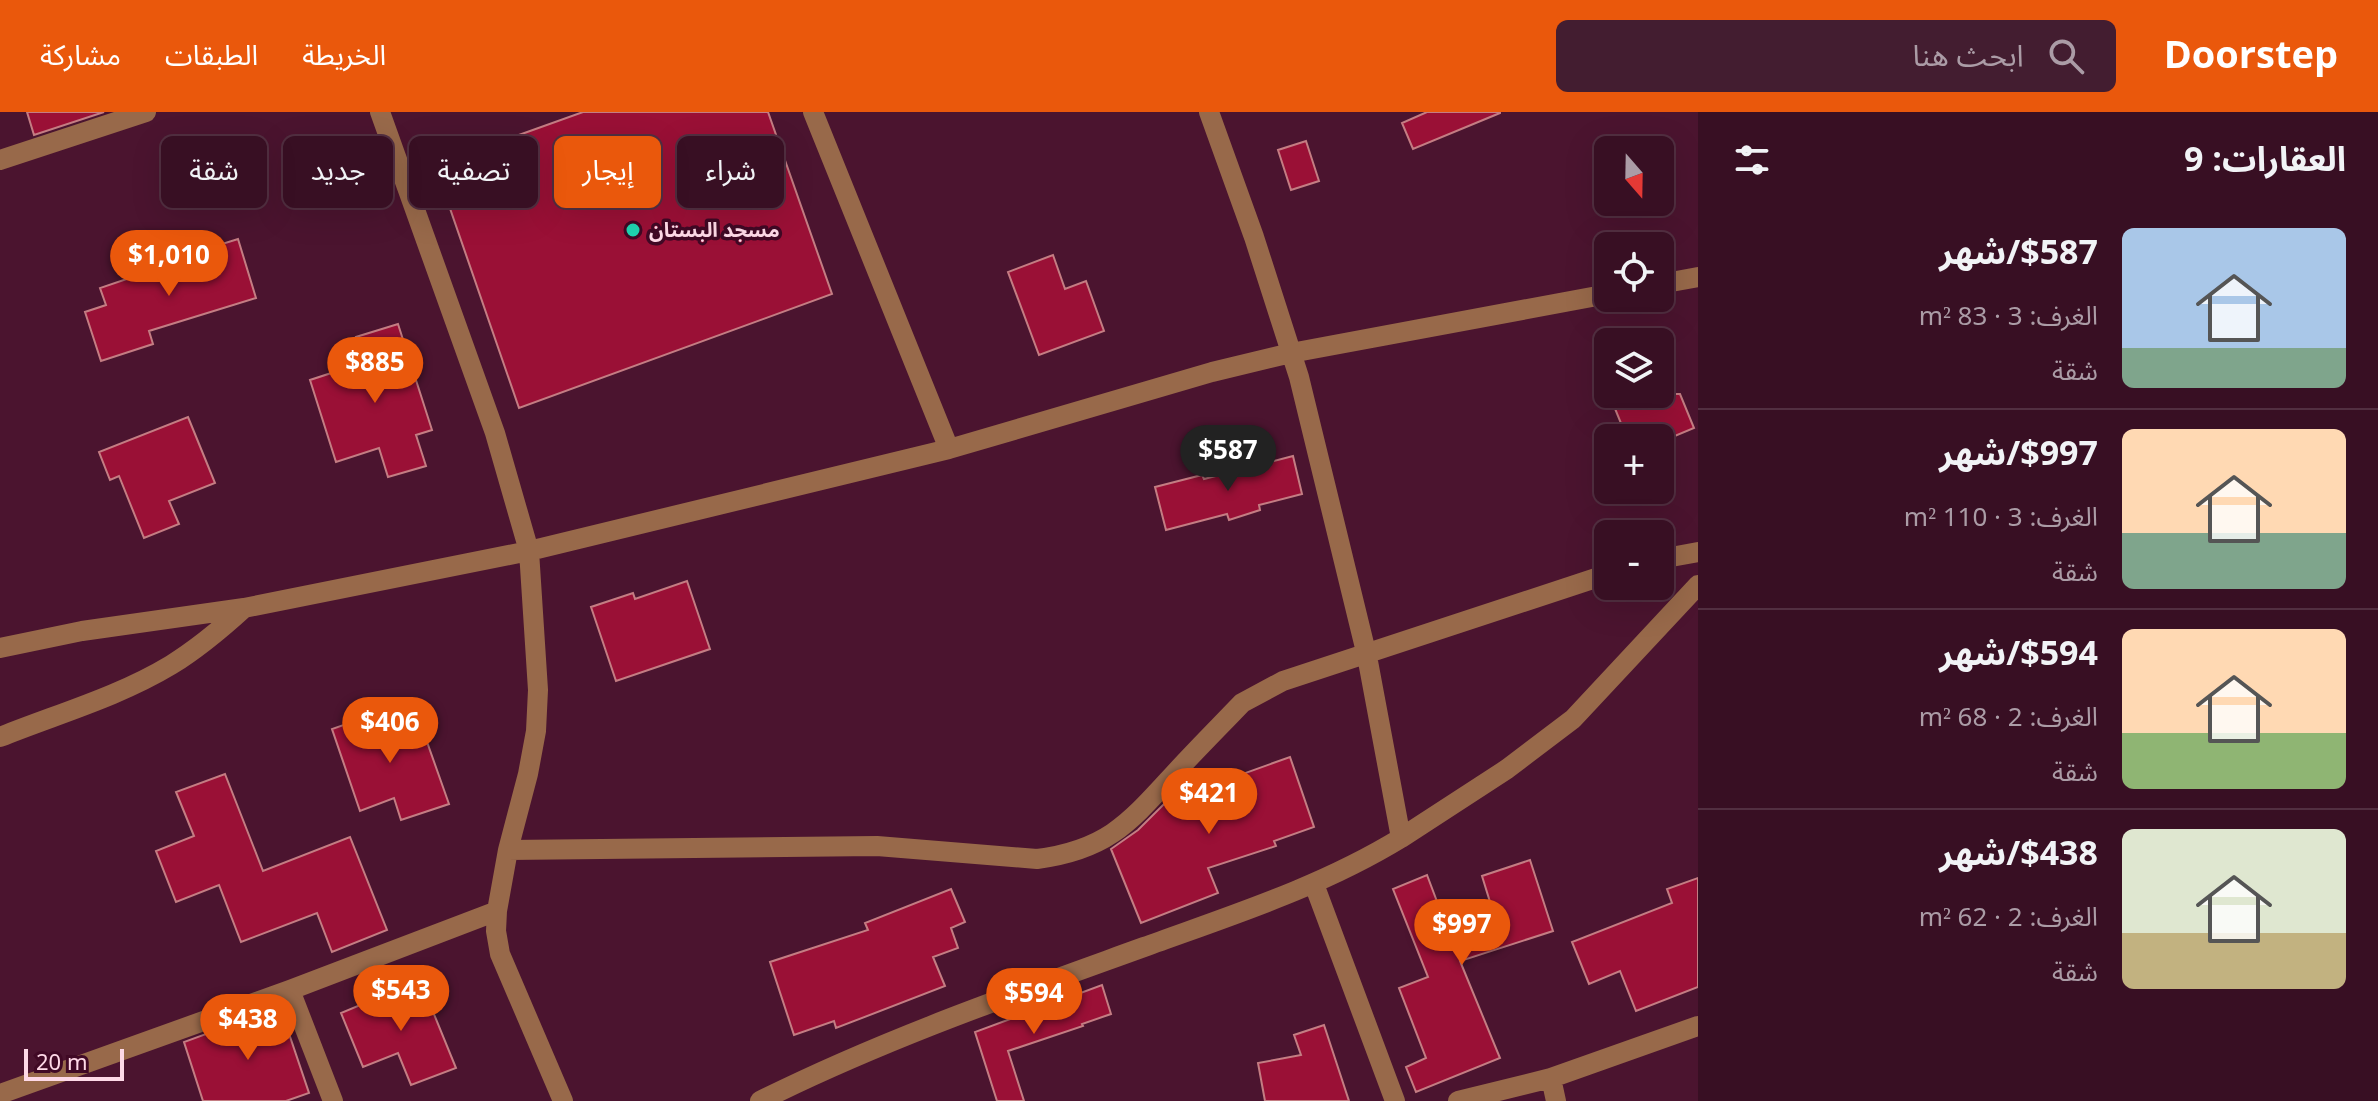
<!DOCTYPE html>
<html lang="ar">
<head>
<meta charset="utf-8">
<style>
  body { margin:0; font-family:Georgia,"Noto Sans Arabic",serif; background:#431d30; color:#f1f3f6; direction:rtl; height:100vh; display:flex; flex-direction:column; font-size:30px; white-space:nowrap }
  * { box-sizing:border-box; margin:0 }
  p { font-size:26px; color:#ab9ca6 }
  .icon { flex:none; width:44px; height:44px; fill:none; stroke:currentColor; stroke-width:2; stroke-linecap:round; stroke-linejoin:round }
  .map { position:relative; flex:1; overflow:hidden; direction:ltr }
  .details { display:flex; flex-direction:column; background:#380f23; width:680px }
  .details>* { flex:none }
  .top-card { position:absolute; left:24px; top:24px; width:760px; height:72px; direction:rtl; display:flex; gap:16px }
  .needle { width:52px; rotate:160deg }
  .buttons { position:absolute; left:1594px; top:24px; display:grid; gap:16px }
  .buttons a { display:grid; place-items:center; width:80px; height:80px; border-radius:12px; background:#380f23; box-shadow:0 8px 32px #0002,0 0 0 2px #522f41; font-size:40px }
  .scale { position:absolute; left:24px; bottom:20px; width:100px; box-sizing:border-box; padding-left:8px; border:4px solid #fed9e7; border-top:0; font-size:22px; line-height:28px; white-space:nowrap; color:#fed9e7; -webkit-text-stroke:6px #400925; paint-order:stroke }
  .price { position:absolute; translate:-50% -68px; padding:0 18px; border-radius:28px; background:#ea580c; color:#fff; font-size:26px; line-height:52px; filter:drop-shadow(0 2px 4px #0008) }
  .price::after { content:''; position:absolute; left:50%; top:48px; width:24px; height:18px; margin-left:-12px; background:inherit; clip-path:polygon(0 0,100% 0,50% 100%) }
  .price.active { background:#222; color:#fff }
  ul { padding:0; list-style:none }
  li { display:flex; align-items:center; gap:24px; height:200px; padding:0 32px }
  li+li { border-top:2px solid #522f41 }
  li span { display:grid; place-items:center; flex:none; width:224px; height:160px; border-radius:12px; color:#555 }
  li>.icon { margin-inline-start:auto }
  span .icon { width:96px; height:96px; fill:#fffc; stroke-width:1 }
  li b { font-size:34px }
  h2 { display:flex; justify-content:space-between; align-items:center; height:96px; padding:0 32px; font-size:34px }
  .tag { padding:0 28px; border-radius:12px; background:#380f23; box-shadow:0 8px 32px #0002,0 0 0 2px #522f41; font-size:28px; line-height:72px }
  .tag.active { background:#ea580c; color:#fff }
  header { display:flex; align-items:center; gap:48px; box-sizing:border-box; height:112px; padding:0 40px; background:#ea580c; color:#fff }
  header strong { font-size:38px }
  nav { display:flex; gap:44px; margin-inline-start:auto; font-size:28px }
  .search { width:560px; height:72px; background:#431d30; display:flex; align-items:center; gap:20px; box-sizing:border-box; padding:0 28px; border-radius:12px; color:#ab9ca6; font-size:30px }
  main { display:flex; flex:1; min-height:0 }
  .map>svg:first-child { display:block }
  .building { fill:#9a1036; stroke:#c47d83; stroke-width:2 }
  .lines { fill:none; stroke-linecap:round; stroke-linejoin:round }
  .minor { stroke:#98694a; stroke-width:20 }
  .poi-dot { fill:#1fd5b0; stroke:#400925; stroke-width:3 }
  .labels { text-anchor:middle; stroke-width:7; stroke-linejoin:round; paint-order:stroke }
  .poi-label { font-size:20px; font-weight:bold; fill:#fed9e7; stroke:#400925; text-anchor:start }
</style>
</head>
<body>
<header>
<strong>Doorstep</strong>
<div class="search"><svg class="icon" aria-label="search" viewBox="0 0 24 24"><circle cx="10" cy="10" r="6"/><path d="M15 15l6 6"/></svg>ابحث هنا</div>
<nav><a>الخريطة</a><a>الطبقات</a><a>مشاركة</a></nav>
</header>
<main>
<section class="details">
<h2>العقارات: 9<svg class="icon" aria-label="filters" viewBox="0 0 24 24"><path d="M4 7h16M4 17h16"/><circle cx="9" cy="7" r="2"/><circle cx="15" cy="17" r="2"/></svg></h2>
<ul>
<li><span style="background:linear-gradient(#a9c7e8 75%,#7fa58c 0)"><svg class="icon" aria-label="home" viewBox="0 0 24 24"><path d="M3 11l9-7 9 7M6 9v11h12V9"/></svg></span><div><b>$587/شهر</b><p>الغرف: 3 · 83 m²</p><p>شقة</p></div></li>
<li><span style="background:linear-gradient(#ffd9b3 65%,#7fa58c 0)"><svg class="icon" aria-label="home" viewBox="0 0 24 24"><path d="M3 11l9-7 9 7M6 9v11h12V9"/></svg></span><div><b>$997/شهر</b><p>الغرف: 3 · 110 m²</p><p>شقة</p></div></li>
<li><span style="background:linear-gradient(#ffd9b3 65%,#8fb573 0)"><svg class="icon" aria-label="home" viewBox="0 0 24 24"><path d="M3 11l9-7 9 7M6 9v11h12V9"/></svg></span><div><b>$594/شهر</b><p>الغرف: 2 · 68 m²</p><p>شقة</p></div></li>
<li><span style="background:linear-gradient(#dfe7d0 65%,#c2b280 0)"><svg class="icon" aria-label="home" viewBox="0 0 24 24"><path d="M3 11l9-7 9 7M6 9v11h12V9"/></svg></span><div><b>$438/شهر</b><p>الغرف: 2 · 62 m²</p><p>شقة</p></div></li>
</ul>
</section>
<div class="map">
<svg width="1698" height="989" viewBox="0 0 1698 989">
  <rect width="100%" height="100%" fill="#4b142f"/>
  <path class="building" d="M27 0H104L34 23Z
    M583 0H768L832 182 519 296 435 53Z
    M1427 0H1500V1L1413 37 1402 11Z
    M1306 29 1319 69 1291 78 1278 38Z
    M238 127 256 186 149 219 153 232 101 249 85 200 106 193 100 176 159 156 158 152Z
    M1053 143 1065 177 1086 169 1104 219 1039 243 1008 160Z
    M398 212 432 318 416 323 426 354 388 365 379 336 336 350 310 268 365 250 356 225Z
    M1609 282H1680L1694 316 1670 326H1627Z
    M188 305 215 371 169 389 179 412 144 426 119 364 110 368 99 340Z
    M1293 344 1302 382 1259 393 1260 398 1229 408 1227 402 1166 418 1155 375 1202 363 1204 367Z
    M687 469 710 537 616 569 591 495 633 481 635 487Z
    M389 597 397 621 421 613 449 692 401 708 394 686 360 699 332 617Z
    M1290 645 1314 715 1274 729 1276 734 1208 756 1218 781 1141 811 1111 737 1138 718 1167 689Z
    M225 662 263 759 350 725 387 818 332 840 317 801 241 830 219 773 176 790 156 739 194 724 176 680Z
    M1530 748 1553 819 1460 849 1500 946 1416 980 1406 955 1426 946 1399 876 1428 865 1393 777 1427 763 1444 808 1490 790 1482 764Z
    M1698 766V875L1636 899 1620 859 1589 872 1572 830 1672 791 1667 777Z
    M951 777 965 810 951 816 958 836 933 845 945 874 836 916 834 909 794 923 770 850 868 818 865 811Z
    M420 868 456 956 411 973 398 941 363 955 341 901Z
    M1102 873 1111 902 1082 912 1083 914 1008 939 1024 989H997L975 920Z
    M280 895 309 981 286 989H203L184 930Z
    M1324 913 1349 989H1265L1258 951 1301 943 1294 923Z"/>
  <g class="lines">
    <path class="minor" d="M380 0 495 321 529 439 538 578 536 619 528 662 508 738 497 799 496 819 500 842 563 989
      M813 0 949 337
      M0 48 146 0
      M1660 172 1698 165
      M1660 447 1698 440
      M0 536 82 519 244 496 529 439 949 337 1212 260 1291 241 1608 182
      M0 625C57 602 118 585 171 553 197 537 221 517 244 496
      M1401 726 1507 657 1573 607 1698 473
      M508 738 877 734 1037 747C1107 738 1129 711 1174 662 1196 638 1219 615 1242 591L1283 569 1608 462
      M1314 772 1395 989
      M290 878 333 989
      M0 982 290 878 497 799
      M760 989C884 927 1014 882 1144 835 1232 803 1321 775 1401 726L1367 544 1299 265 1254 125 1209 0
      M1458 989 1551 966
      M1556 989 1551 966 1698 914"/>
  </g>
  <circle class="poi-dot" cx="633" cy="118" r="8"/>
  <g class="labels">
    <g class="poi-label">
      <text x="649" y="125">مسجد البستان</text>
    </g>
  </g>
</svg>
<div class="buttons">
<a><svg class="needle" viewBox="-14 -14 28 28"><path d="M0-13l5 13h-10z" fill="#e53935"/><path d="M0 13l5-13h-10z" fill="#ab9ca6"/></svg></a>
<a><svg class="icon" aria-label="locate" viewBox="0 0 24 24"><circle cx="12" cy="12" r="6"/><path d="M12 2v4M12 18v4M2 12h4M18 12h4"/></svg></a>
<a><svg class="icon" aria-label="layers" viewBox="0 0 24 24"><path d="M12 4l9 5-9 5-9-5zM3 14l9 5 9-5"/></svg></a>
<a>+</a>
<a>−</a>
</div>
<div class="scale">20 m</div>
<b class="price" style="left:169px;top:186px">$1,010</b>
<b class="price" style="left:375px;top:293px">$885</b>
<b class="price active" style="left:1228px;top:381px">$587</b>
<b class="price" style="left:390px;top:653px">$406</b>
<b class="price" style="left:1209px;top:724px">$421</b>
<b class="price" style="left:1462px;top:855px">$997</b>
<b class="price" style="left:401px;top:921px">$543</b>
<b class="price" style="left:1034px;top:924px">$594</b>
<b class="price" style="left:248px;top:950px">$438</b>
<div class="top-card">
<a class="tag">شراء</a>
<a class="tag active">إيجار</a>
<a class="tag">تصفية</a>
<a class="tag">جديد</a>
<a class="tag">شقة</a>
</div>
</div>
</main>
</body>
</html>
